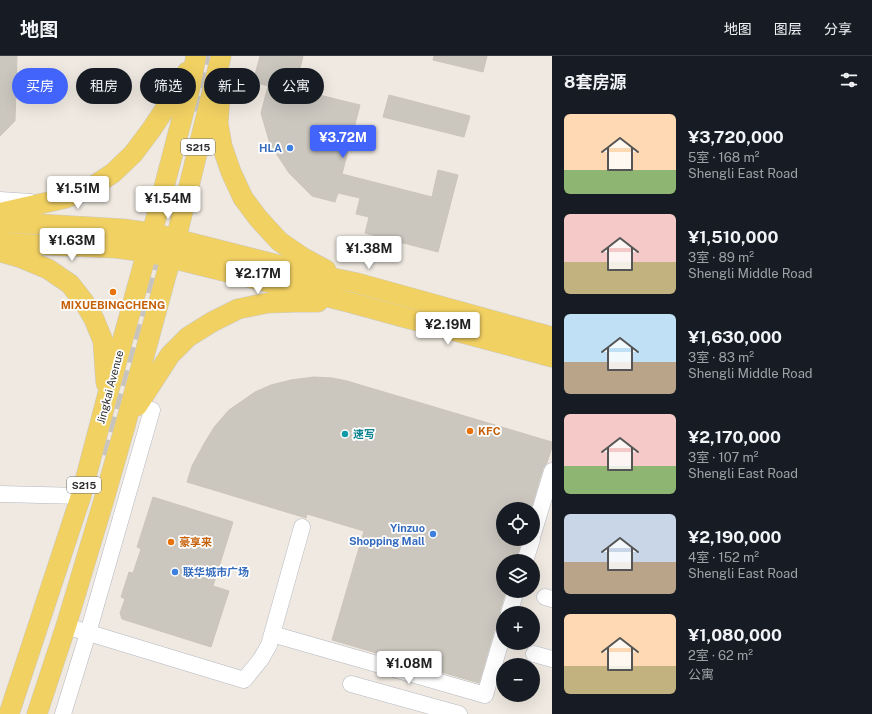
<!DOCTYPE html>
<html lang="zh">
<head>
<meta charset="utf-8">
<style>
  body { margin:0; font-family:"Public Sans","Noto Sans SC",sans-serif; background:#242831; color:#f1f3f6; height:100vh; display:flex; flex-direction:column; font-size:15px; white-space:nowrap }
  * { box-sizing:border-box; margin:0 }
  p { font-size:13px; color:#9ea1a6 }
  .icon { flex:none; width:22px; height:22px; fill:none; stroke:currentColor; stroke-width:2; stroke-linecap:round; stroke-linejoin:round }
  .map { position:relative; flex:1; overflow:hidden }
  .drawer { display:flex; flex-direction:column; background:#171b24; width:320px }
  .drawer>* { flex:none }
  .banner { position:absolute; left:12px; top:12px; width:380px; height:36px; display:flex; gap:8px }
  .buttons { position:absolute; left:496px; top:446px; display:grid; gap:8px }
  .buttons a { display:grid; place-items:center; width:44px; height:44px; border-radius:50%; background:#171b24; box-shadow:0 4px 16px #0002; font-size:20px }
  .price { position:absolute; translate:-50% -34px; padding:0 9px; border-radius:4px; background:#fff; color:#222; font-size:13px; line-height:26px; filter:drop-shadow(0 1px 2px #0008) }
  .price::after { content:''; position:absolute; left:50%; top:24px; width:12px; height:9px; margin-left:-6px; background:inherit; clip-path:polygon(0 0,100% 0,50% 100%) }
  .price.selected { background:#4264fb; color:#fff }
  ul { padding:0; list-style:none }
  li { display:flex; align-items:center; gap:12px; height:100px; padding:0 12px }
  li span { display:grid; place-items:center; flex:none; width:112px; height:80px; border-radius:6px; color:#555 }
  li>.icon { margin-inline-start:auto }
  span .icon { width:48px; height:48px; fill:#fffc; stroke-width:1 }
  li b { font-size:17px }
  h2 { display:flex; justify-content:space-between; align-items:center; height:48px; padding:0 12px; font-size:17px }
  .tag { padding:0 14px; border-radius:18px; background:#171b24; box-shadow:0 4px 16px #0002; font-size:14px; line-height:36px }
  .tag.selected { background:#4264fb; color:#fff }
  header { display:flex; align-items:center; gap:24px; box-sizing:border-box; height:56px; padding:0 20px; background:#171b24; border-bottom:1px solid #363941 }
  header strong { font-size:19px }
  nav { display:flex; gap:22px; margin-inline-start:auto; font-size:14px }
  main { display:flex; flex:1; min-height:0 }
  .map>svg:first-child { display:block }
  .building { fill:#cbc7bf; stroke:#cbc5ba }
  .lines { fill:none; stroke-linecap:round; stroke-linejoin:round }
  .minor-tunnel { stroke:#c8c4bd; stroke-width:16; stroke-dasharray:16 8; stroke-linecap:butt }
  .minor-casing { stroke:#b4b7c1; stroke-width:17 }
  .major-casing { stroke:#c9c9c9; stroke-width:21 }
  .minor { stroke:#fff; stroke-width:16 }
  .major { stroke:#f2d163; stroke-width:20 }
  .shop-dot { fill:#3f7fe0; stroke:#fff; stroke-width:1.5 }
  .food-dot { fill:#e8710a; stroke:#fff; stroke-width:1.5 }
  .culture-dot { fill:#0f9aa8; stroke:#fff; stroke-width:1.5 }
  .labels { text-anchor:middle; stroke-width:3.5; stroke-linejoin:round; paint-order:stroke }
  .shield { fill:#fff; stroke:#6d6d6d; stroke-width:1 }
  .shield-label { font-size:10px; font-weight:bold; fill:#2e2e2e }
  .shop-label { font-size:11px; font-weight:bold; fill:#366cbe; stroke:#fff; text-anchor:end }
  .food-label { font-size:11px; font-weight:bold; fill:#c56008; stroke:#fff; text-anchor:start }
  .street-label { font-size:11px; fill:#2e2e2e; stroke:#fff }
  .culture-label { font-size:11px; font-weight:bold; fill:#0d838f; stroke:#fff; text-anchor:start }
</style>
</head>
<body>
<header>
<strong>地图</strong>
<nav><a>地图</a><a>图层</a><a>分享</a></nav>
</header>
<main>
<div class="map">
<svg width="552" height="658" viewBox="0 0 552 658">
  <rect width="100%" height="100%" fill="#efe9e1"/>
  <path class="building" d="M0 0H17L15 65 0 80Z
    M260 0H303L295 33 360 49 342 118 432 141 438 114 458 119 438 196 365 177 369 161 356 158 360 142 338 137 335 146 312 140 289 117 270 88 261 57 268 30 253 26Z
    M434 0H487L483 16 433 4Z
    M389 39 470 60 464 81 383 61Z
    M314 321 332 322 347 325 552 386V391L547 407 543 412 531 453H503V483H522L516 505H503V535H506L500 554V559L501 561 498 570 494 575 479 627 332 584 364 475 307 458 306 462 187 426 192 410 205 386 215 370 229 354 255 336 271 329 291 324Z
    M153 441 233 466 213 530 229 535 211 591 122 563 120 557 125 543 121 541 129 516 133 517 141 493 137 491Z"/>
  <g class="lines">
    <path class="minor-tunnel" d="M194 55 204 19 208 0
      M107 400 156 197"/>
    <defs>
      <path id="minor" d="M0 144 31 146
        M0 438 81 440
        M533 478 552 415
        M525 505 532 483
        M545 541 552 543
        M509 557 516 535
        M66 570 244 624 261 603 269 589 302 471
        M272 578 485 639 503 578
        M534 598 552 603
        M351 628 459 658
        M63 658 88 577 152 354"/>
      <path id="major" d="M220 40 218 67 222 90 231 116 243 142 258 162 279 185 302 201 326 214
        M0 157 66 142 89 133 113 117 133 98 151 74 167 50 187 16
        M0 167 38 168 123 173 152 177 314 218 357 227 552 281
        M0 187 116 192 147 196 352 247 403 261 552 301
        M0 196 19 201 48 213 70 228 84 246 94 263 103 285 106 327
        M137 350 170 299 188 281 212 266 238 253 267 247 296 246H318
        M9 658 81 440 107 341 152 177 190 32 196 0
        M37 658 66 570 103 447 125 370 176 183 221 0"/>
    </defs>
    <use href="#minor" class="minor-casing"/>
    <use href="#major" class="major-casing"/>
    <use href="#minor" class="minor"/>
    <use href="#major" class="major"/>
  </g>
  <g class="shop-dot">
    <circle cx="290" cy="92" r="4"/>
    <circle cx="433" cy="478" r="4"/>
    <circle cx="175" cy="516" r="4"/>
  </g>
  <g class="food-dot">
    <circle cx="113" cy="236" r="4"/>
    <circle cx="470" cy="375" r="4"/>
    <circle cx="171" cy="486" r="4"/>
  </g>
  <circle class="culture-dot" cx="345" cy="378" r="4"/>
  <g class="labels">
    <g class="shield">
      <rect x="181" y="83" width="34" height="16" rx="3"/>
      <rect x="67" y="421" width="34" height="16" rx="3"/>
    </g>
    <g class="shield-label">
      <text x="198" y="95">S215</text>
      <text x="84" y="433">S215</text>
    </g>
    <g class="shop-label">
      <text x="282" y="96">HLA</text>
      <text x="425" y="476">Yinzuo<tspan x="425" dy="13">Shopping Mall</tspan></text>
      <text x="183" y="520" text-anchor="start">联华城市广场</text>
    </g>
    <g class="food-label">
      <text x="113" y="253" text-anchor="middle">MIXUEBINGCHENG</text>
      <text x="478" y="379">KFC</text>
      <text x="179" y="490">豪享来</text>
    </g>
    <g class="street-label">
      <text transform="translate(110 331) rotate(-75)" y="4">Jingkai Avenue</text>
    </g>
    <g class="culture-label">
      <text x="353" y="382">速写</text>
    </g>
  </g>
</svg>
<div class="buttons">
<a><svg class="icon" aria-label="locate" viewBox="0 0 24 24"><circle cx="12" cy="12" r="6"/><path d="M12 2v4M12 18v4M2 12h4M18 12h4"/></svg></a>
<a><svg class="icon" aria-label="layers" viewBox="0 0 24 24"><path d="M12 4l9 5-9 5-9-5zM3 14l9 5 9-5"/></svg></a>
<a>+</a>
<a>−</a>
</div>
<b class="price selected" style="left:343px;top:103px">¥3.72M</b>
<b class="price" style="left:78px;top:154px">¥1.51M</b>
<b class="price" style="left:168px;top:164px">¥1.54M</b>
<b class="price" style="left:72px;top:206px">¥1.63M</b>
<b class="price" style="left:369px;top:214px">¥1.38M</b>
<b class="price" style="left:258px;top:239px">¥2.17M</b>
<b class="price" style="left:448px;top:290px">¥2.19M</b>
<b class="price" style="left:409px;top:629px">¥1.08M</b>
<div class="banner">
<a class="tag selected">买房</a>
<a class="tag">租房</a>
<a class="tag">筛选</a>
<a class="tag">新上</a>
<a class="tag">公寓</a>
</div>
</div>
<section class="drawer">
<h2>8套房源<svg class="icon" aria-label="filters" viewBox="0 0 24 24"><path d="M4 7h16M4 17h16"/><circle cx="9" cy="7" r="2"/><circle cx="15" cy="17" r="2"/></svg></h2>
<ul>
<li><span style="background:linear-gradient(#ffd9b3 70%,#8fb573 0)"><svg class="icon" aria-label="home" viewBox="0 0 24 24"><path d="M3 11l9-7 9 7M6 9v11h12V9"/></svg></span><div><b>¥3,720,000</b><p>5室 · 168 m²</p><p>Shengli East Road</p></div></li>
<li><span style="background:linear-gradient(#f6c9c9 60%,#c2b280 0)"><svg class="icon" aria-label="home" viewBox="0 0 24 24"><path d="M3 11l9-7 9 7M6 9v11h12V9"/></svg></span><div><b>¥1,510,000</b><p>3室 · 89 m²</p><p>Shengli Middle Road</p></div></li>
<li><span style="background:linear-gradient(#bfe0f5 60%,#b9a48a 0)"><svg class="icon" aria-label="home" viewBox="0 0 24 24"><path d="M3 11l9-7 9 7M6 9v11h12V9"/></svg></span><div><b>¥1,630,000</b><p>3室 · 83 m²</p><p>Shengli Middle Road</p></div></li>
<li><span style="background:linear-gradient(#f6c9c9 65%,#8fb573 0)"><svg class="icon" aria-label="home" viewBox="0 0 24 24"><path d="M3 11l9-7 9 7M6 9v11h12V9"/></svg></span><div><b>¥2,170,000</b><p>3室 · 107 m²</p><p>Shengli East Road</p></div></li>
<li><span style="background:linear-gradient(#c9d6e8 60%,#b9a48a 0)"><svg class="icon" aria-label="home" viewBox="0 0 24 24"><path d="M3 11l9-7 9 7M6 9v11h12V9"/></svg></span><div><b>¥2,190,000</b><p>4室 · 152 m²</p><p>Shengli East Road</p></div></li>
<li><span style="background:linear-gradient(#ffd9b3 65%,#c2b280 0)"><svg class="icon" aria-label="home" viewBox="0 0 24 24"><path d="M3 11l9-7 9 7M6 9v11h12V9"/></svg></span><div><b>¥1,080,000</b><p>2室 · 62 m²</p><p>公寓</p></div></li>
</ul>
</section>
</main>
</body>
</html>
